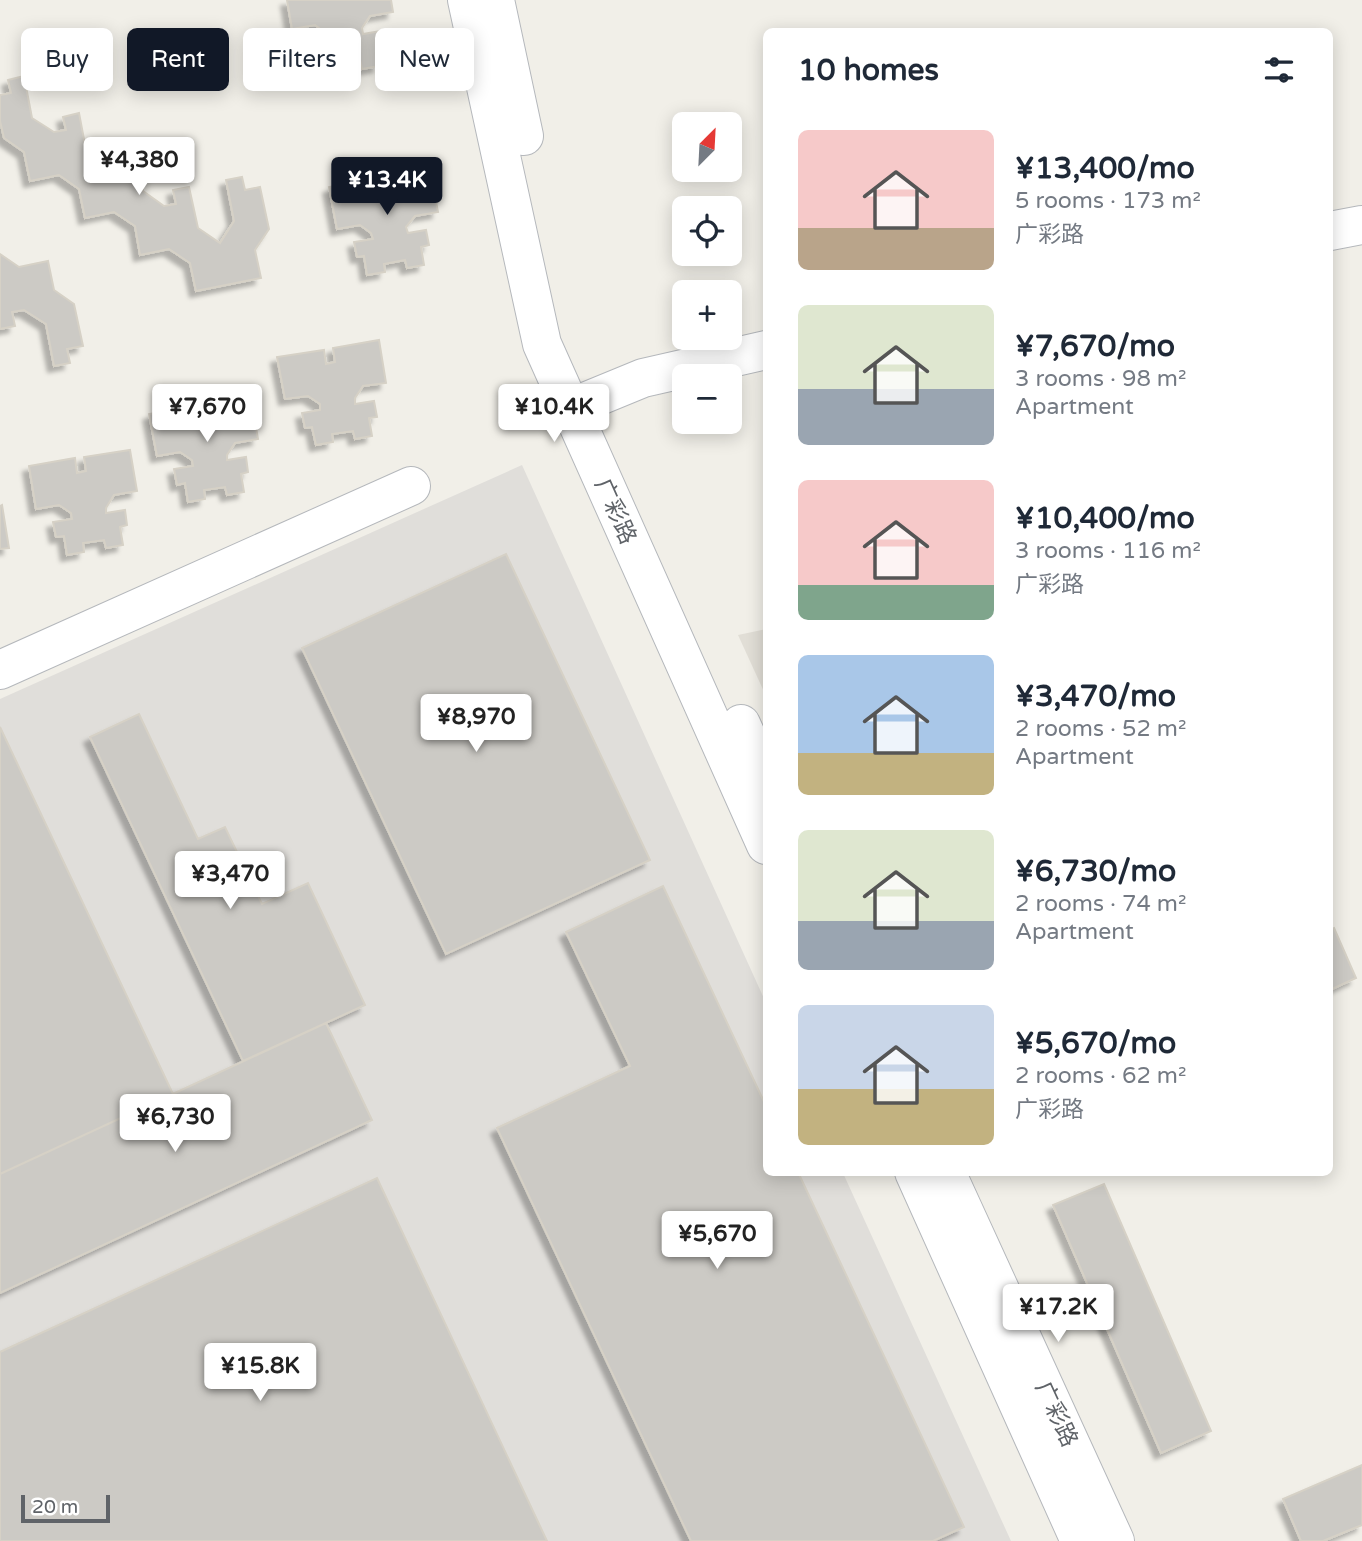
<!DOCTYPE html>
<html lang="en">
<head>
<meta charset="utf-8">
<style>
  body { margin:0; font-family:"Varela Round","Noto Sans SC",sans-serif; background:#f2f2f3; color:#1f2937; height:100vh; display:flex; flex-direction:column; font-size:26px; white-space:nowrap }
  * { box-sizing:border-box; margin:0 }
  p { font-size:23px; color:#747a83 }
  .icon { flex:none; width:38px; height:38px; fill:none; stroke:currentColor; stroke-width:2; stroke-linecap:round; stroke-linejoin:round }
  .map { position:relative; flex:1; overflow:hidden }
  .details { position:absolute; left:763px; top:28px; width:570px; height:1148px; display:flex; flex-direction:column; background:#fff; border-radius:10px; box-shadow:0 4px 18px #0003 }
  .details>* { flex:none }
  .banner { position:absolute; left:21px; top:28px; width:637px; height:63px; display:flex; gap:14px }
  .needle { width:46px; rotate:24deg }
  .tools { position:absolute; left:672px; top:112px; display:grid; gap:14px }
  .tools a { display:grid; place-items:center; width:70px; height:70px; border-radius:10px; background:#fff; box-shadow:0 4px 18px #0003; font-size:35px }
  .scale { position:absolute; left:21px; bottom:18px; width:89px; box-sizing:border-box; padding-left:7px; border:4px solid #5f6368; border-top:0; font-size:19px; line-height:24px; white-space:nowrap; color:#5f6368; -webkit-text-stroke:5px #fff; paint-order:stroke }
  .price { position:absolute; translate:-50% -60px; padding:0 16px; border-radius:7px; background:#fff; color:#222; font-size:23px; line-height:46px; filter:drop-shadow(0 2px 4px #0008) }
  .price::after { content:''; position:absolute; left:50%; top:42px; width:21px; height:16px; margin-left:-10px; background:inherit; clip-path:polygon(0 0,100% 0,50% 100%) }
  .price.current { background:#111827; color:#fff }
  ul { padding:0; list-style:none }
  li { display:flex; align-items:center; gap:21px; height:175px; padding:0 35px }
  li span { display:grid; place-items:center; flex:none; width:196px; height:140px; border-radius:10px; color:#555 }
  li>.icon { margin-inline-start:auto }
  span .icon { width:84px; height:84px; fill:#fffc; stroke-width:1 }
  li b { font-size:30px }
  h2 { display:flex; justify-content:space-between; align-items:center; height:84px; padding:0 35px; font-size:30px }
  .tag { padding:0 24px; border-radius:10px; background:#fff; box-shadow:0 4px 18px #0003; font-size:24px; line-height:63px }
  .tag.current { background:#111827; color:#fff }
  .map>svg:first-child { display:block }
  .industrial { fill:#e0deda }
  .education { fill:#e1ded6 }
  .building { fill:#cccac5; stroke:#d6d1c6; stroke-width:2; filter:url(#shadow) }
  .lines { fill:none; stroke-linecap:round; stroke-linejoin:round }
  .minor-casing { stroke:#b5b8bc; stroke-width:40 }
  .minor { stroke:#fff; stroke-width:38 }
  .labels { text-anchor:middle; stroke-width:5; stroke-linejoin:round; paint-order:stroke }
  .street-label { font-size:23px; fill:#5f6368; stroke:#fff }
</style>
</head>
<body>
<div class="map">
<svg width="1362" height="1541" viewBox="0 0 1362 1541">
  <defs>
    <filter id="shadow"><feDropShadow dx="-6" dy="6" stdDeviation="2" flood-color="#0004"/></filter>
  </defs>
  <rect width="100%" height="100%" fill="#f1efe8"/>
  <path class="industrial" d="M522 465 766 1003V1172L843 1173 1011 1541H0V699Z"/>
  <path class="education" d="M766 629V696L738 635Z"/>
  <path class="building" d="M287 0H391L393 12 370 16 362 28 363 34 381 31 384 46 376 47 379 66 362 69 360 60 339 64 340 72 323 75 320 57 312 58 310 43 328 40 327 34 315 25 292 29Z
    M24 76 32 118 54 132 66 130 63 117 79 113 87 155 109 169 121 167 118 153 134 150 143 191 164 206 176 204 173 190 189 187 198 228 220 243 234 221 226 180 242 177 245 190 260 187 269 229 255 250 261 278 196 291 190 263 169 249 140 255 135 226 114 212 85 218 79 189 59 175 30 181 24 152 4 138 0 121V95L11 93 8 80Z
    M430 170 438 212 415 216 406 227 408 233 426 230 429 245 421 247 424 265 407 268 405 260 384 264 385 272 367 275 364 256 357 257 354 242 373 239 371 233 360 225 337 229 329 187 376 179 378 193 387 191 384 177Z
    M0 254 19 267 48 261 54 290 74 304 83 346 67 349 70 363 54 366 46 324 24 310 12 312 15 326 0 329Z
    M379 340 386 383 363 386 355 398V404L374 401 377 417 369 418 372 436 355 439 353 431 332 434 333 442 316 445 312 427 305 428 302 413 320 410V404L308 396 285 399 277 357 324 350 326 364 335 362 333 348Z
    M251 397 258 439 235 443 227 455V460L246 457 248 472 241 474 244 492 227 495 225 487 204 490 205 499 188 502 185 483 177 485 174 469 193 466 192 460 180 452 157 456 149 414 196 406 198 420 207 418 205 405Z
    M130 450 137 491 114 495 106 508V513L125 510 127 525 120 527 123 545 106 548 104 540 83 543 84 552 67 555 64 536 56 537 53 522 72 519 71 513 59 505 36 509 29 466 75 458 77 473 86 471 84 457Z
    M2 505 9 548 0 549V506Z
    M506 554 650 860 446 954 302 648Z
    M139 714 198 839 225 827 262 904 308 883 365 1005 243 1061 90 737Z
    M0 727 173 1094 0 1174Z
    M663 886 766 1106V1172H798L964 1527 933 1541H691L497 1128 630 1066 566 932Z
    M1334 928 1356 978 1330 990V930Z
    M326 1023 372 1120 0 1293V1174Z
    M377 1178 547 1541H0V1352Z
    M1104 1184 1211 1431 1161 1453 1053 1205Z
    M1362 1465V1525L1323 1541H1301L1283 1499Z"/>
  <g class="lines">
    <defs>
      <path id="minor" d="M467 0 542 344 766 845
        M495 0 524 136
        M1330 231 1362 225
        M570 408 643 378 766 350
        M0 670 411 486
        M741 724 766 779
        M914 1172 1080 1541
        M946 1172 1115 1541"/>
    </defs>
    <use href="#minor" class="minor-casing"/>
    <use href="#minor" class="minor"/>
  </g>
  <g class="labels">
    <g class="street-label">
      <text transform="translate(616 511) rotate(66)" y="8">广彩路</text>
      <text transform="translate(1057 1414) rotate(65)" y="8">广彩路</text>
    </g>
  </g>
</svg>
<div class="tools">
<a><svg class="needle" viewBox="-14 -14 28 28"><path d="M0-13l5 13h-10z" fill="#e53935"/><path d="M0 13l5-13h-10z" fill="#747a83"/></svg></a>
<a><svg class="icon" aria-label="locate" viewBox="0 0 24 24"><circle cx="12" cy="12" r="6"/><path d="M12 2v4M12 18v4M2 12h4M18 12h4"/></svg></a>
<a>+</a>
<a>−</a>
</div>
<div class="scale">20 m</div>
<b class="price" style="left:139px;top:197px">¥4,380</b>
<b class="price current" style="left:387px;top:217px">¥13.4K</b>
<b class="price" style="left:207px;top:444px">¥7,670</b>
<b class="price" style="left:554px;top:444px">¥10.4K</b>
<b class="price" style="left:476px;top:754px">¥8,970</b>
<b class="price" style="left:230px;top:911px">¥3,470</b>
<b class="price" style="left:175px;top:1154px">¥6,730</b>
<b class="price" style="left:717px;top:1271px">¥5,670</b>
<b class="price" style="left:1058px;top:1344px">¥17.2K</b>
<b class="price" style="left:260px;top:1403px">¥15.8K</b>
<div class="banner">
<a class="tag">Buy</a>
<a class="tag current">Rent</a>
<a class="tag">Filters</a>
<a class="tag">New</a>
</div>
<section class="details">
<h2>10 homes<svg class="icon" aria-label="filters" viewBox="0 0 24 24"><path d="M4 7h16M4 17h16"/><circle cx="9" cy="7" r="2"/><circle cx="15" cy="17" r="2"/></svg></h2>
<ul>
<li><span style="background:linear-gradient(#f6c9c9 70%,#b9a48a 0)"><svg class="icon" aria-label="home" viewBox="0 0 24 24"><path d="M3 11l9-7 9 7M6 9v11h12V9"/></svg></span><div><b>¥13,400/mo</b><p>5 rooms · 173 m²</p><p>广彩路</p></div></li>
<li><span style="background:linear-gradient(#dfe7d0 60%,#9aa5b1 0)"><svg class="icon" aria-label="home" viewBox="0 0 24 24"><path d="M3 11l9-7 9 7M6 9v11h12V9"/></svg></span><div><b>¥7,670/mo</b><p>3 rooms · 98 m²</p><p>Apartment</p></div></li>
<li><span style="background:linear-gradient(#f6c9c9 75%,#7fa58c 0)"><svg class="icon" aria-label="home" viewBox="0 0 24 24"><path d="M3 11l9-7 9 7M6 9v11h12V9"/></svg></span><div><b>¥10,400/mo</b><p>3 rooms · 116 m²</p><p>广彩路</p></div></li>
<li><span style="background:linear-gradient(#a9c7e8 70%,#c2b280 0)"><svg class="icon" aria-label="home" viewBox="0 0 24 24"><path d="M3 11l9-7 9 7M6 9v11h12V9"/></svg></span><div><b>¥3,470/mo</b><p>2 rooms · 52 m²</p><p>Apartment</p></div></li>
<li><span style="background:linear-gradient(#dfe7d0 65%,#9aa5b1 0)"><svg class="icon" aria-label="home" viewBox="0 0 24 24"><path d="M3 11l9-7 9 7M6 9v11h12V9"/></svg></span><div><b>¥6,730/mo</b><p>2 rooms · 74 m²</p><p>Apartment</p></div></li>
<li><span style="background:linear-gradient(#c9d6e8 60%,#c2b280 0)"><svg class="icon" aria-label="home" viewBox="0 0 24 24"><path d="M3 11l9-7 9 7M6 9v11h12V9"/></svg></span><div><b>¥5,670/mo</b><p>2 rooms · 62 m²</p><p>广彩路</p></div></li>
</ul>
</section>
</div>
</body>
</html>
